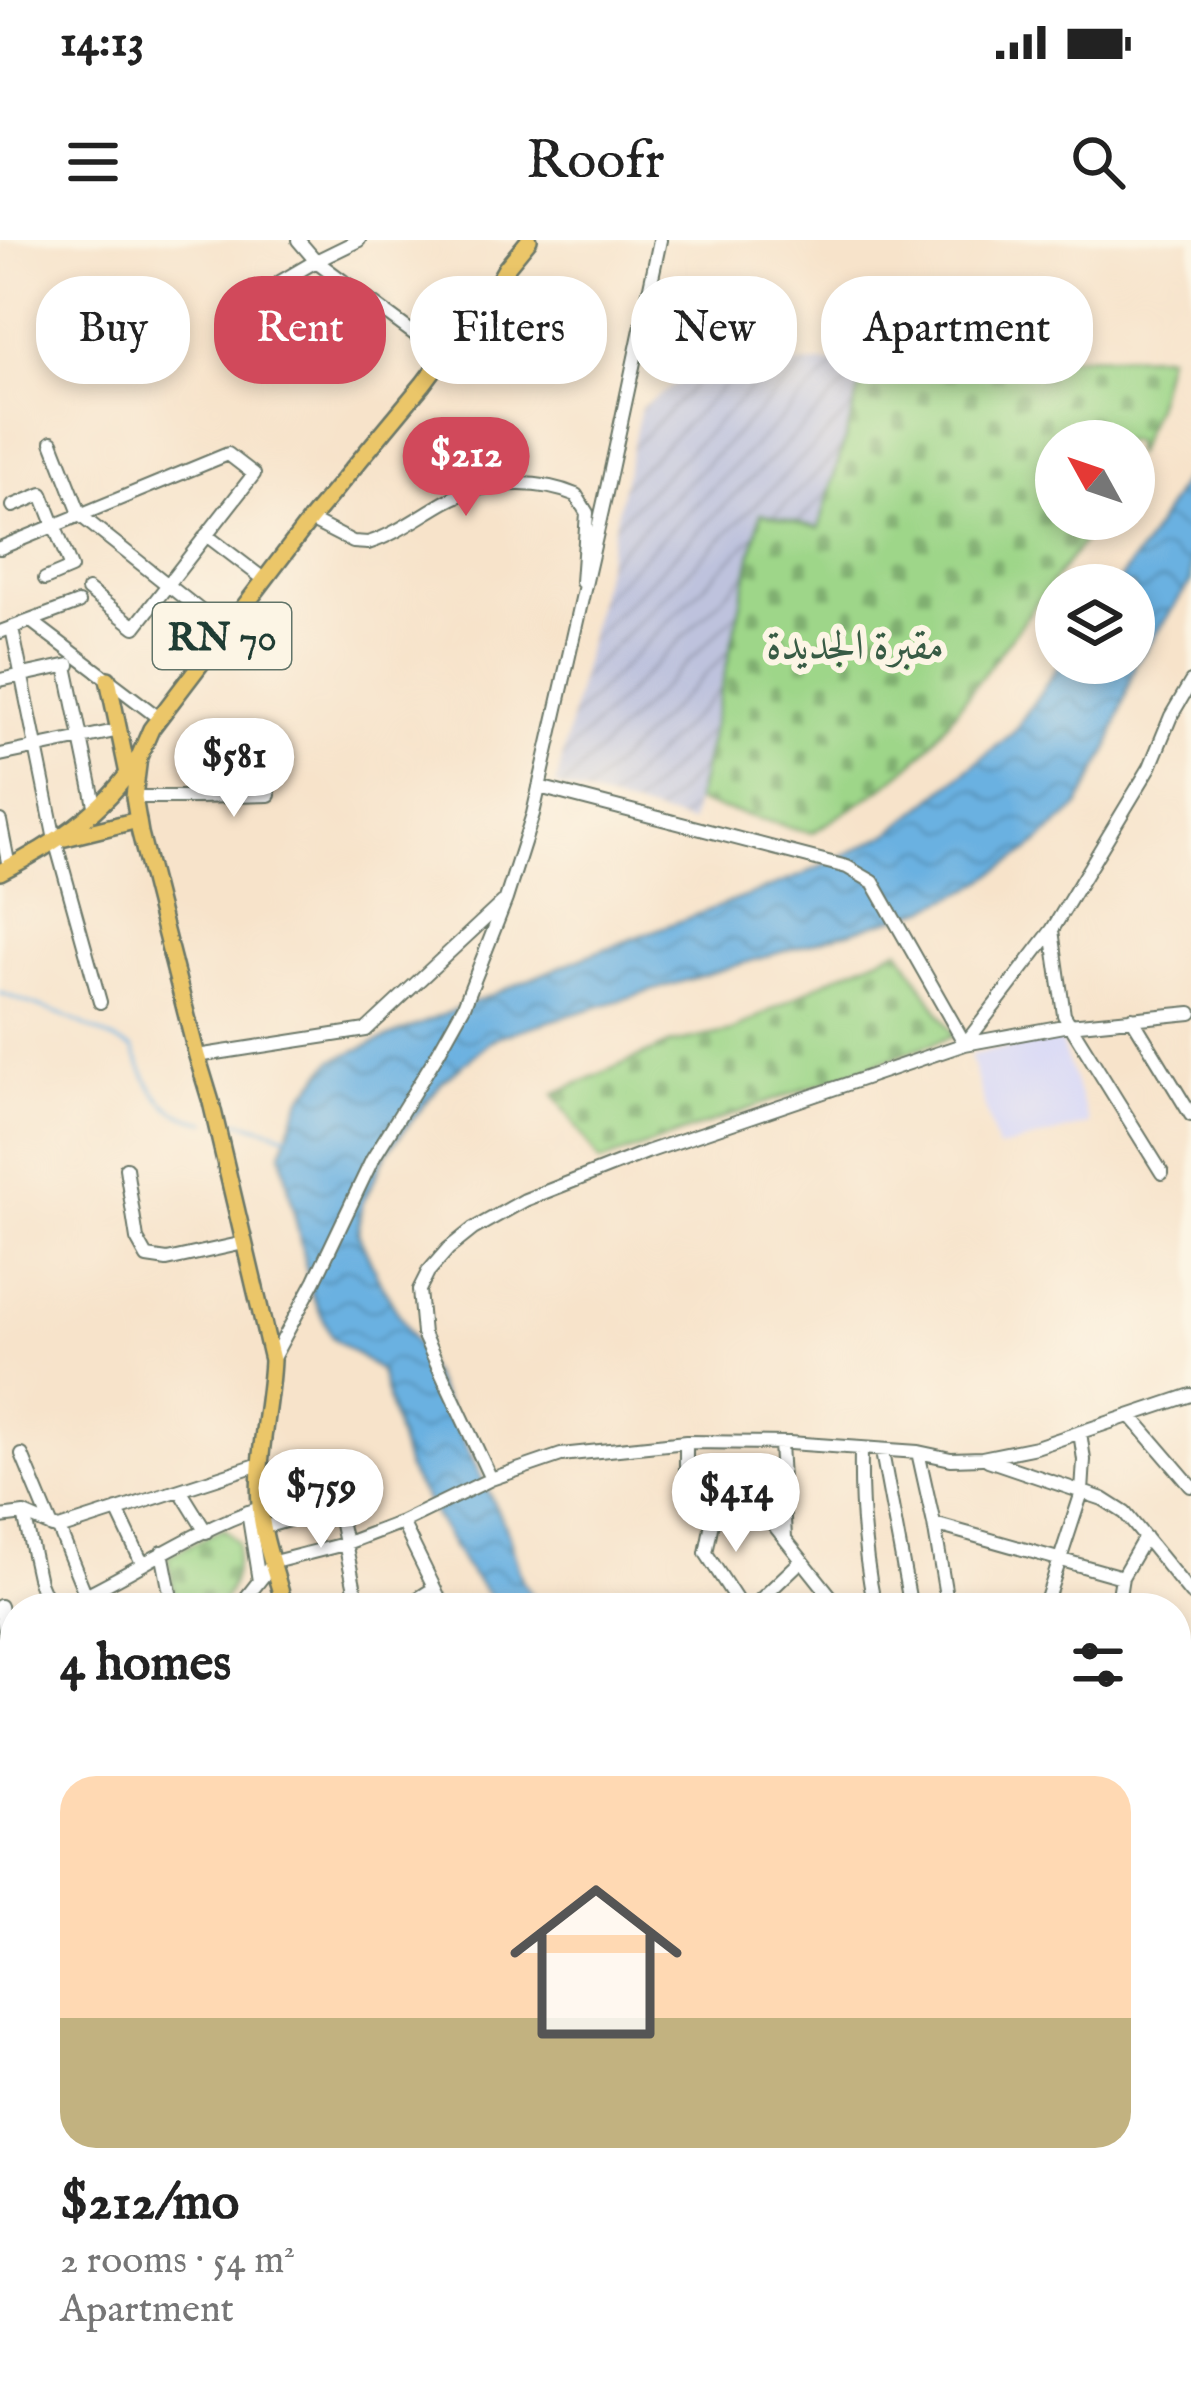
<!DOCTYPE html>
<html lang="en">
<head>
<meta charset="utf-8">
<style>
  body { margin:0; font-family:"IM FELL English",Amiri,serif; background:#f6f6f6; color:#222; height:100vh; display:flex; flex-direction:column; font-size:45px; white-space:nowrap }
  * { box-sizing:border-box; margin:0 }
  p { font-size:39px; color:#767676 }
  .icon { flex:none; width:66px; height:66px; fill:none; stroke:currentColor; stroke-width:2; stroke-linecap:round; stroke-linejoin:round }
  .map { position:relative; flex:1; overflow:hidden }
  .sheet { position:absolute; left:0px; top:1353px; width:1191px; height:804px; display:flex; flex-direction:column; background:#fff; border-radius:48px 48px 0 0; box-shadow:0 6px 18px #0003 }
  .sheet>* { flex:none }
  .top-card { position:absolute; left:36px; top:36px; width:1119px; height:108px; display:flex; gap:24px }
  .needle { width:78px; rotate:310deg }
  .buttons { position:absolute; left:1035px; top:180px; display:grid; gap:24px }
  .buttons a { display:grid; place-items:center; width:120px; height:120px; border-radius:50%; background:#fff; box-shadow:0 6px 18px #0003; font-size:60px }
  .price { position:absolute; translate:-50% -102px; padding:0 27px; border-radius:42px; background:#fff; color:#222; font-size:39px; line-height:78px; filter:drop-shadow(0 3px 6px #0008) }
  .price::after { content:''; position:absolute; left:50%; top:72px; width:36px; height:27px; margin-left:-18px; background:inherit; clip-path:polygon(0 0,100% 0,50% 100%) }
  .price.selected { background:#d1495b; color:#fff }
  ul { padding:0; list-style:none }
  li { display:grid; align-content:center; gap:24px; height:636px; padding:0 60px }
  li+li { border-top:3px solid #e0e0e0 }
  li span { display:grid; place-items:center; height:372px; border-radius:36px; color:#555 }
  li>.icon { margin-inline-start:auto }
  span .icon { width:216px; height:216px; fill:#fffc; stroke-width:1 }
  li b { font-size:51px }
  h2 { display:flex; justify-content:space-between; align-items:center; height:144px; padding:0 60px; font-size:51px }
  .pill { padding:0 42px; border-radius:48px; background:#fff; box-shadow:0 6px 18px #0003; font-size:42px; line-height:108px }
  .pill.selected { background:#d1495b; color:#fff }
  .status { display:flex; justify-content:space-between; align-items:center; height:84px; padding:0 60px; background:#fff; direction:ltr }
  .status svg { height:33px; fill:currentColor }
  header { display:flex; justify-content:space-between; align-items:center; height:156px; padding:0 60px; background:#fff; font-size:54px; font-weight:600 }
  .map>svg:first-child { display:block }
  .built { fill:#d6d7f8 }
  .industrial { fill:url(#industrial-furrows) }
  .cemetery { fill:url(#cemetery-stones); stroke:#5e8a5e; stroke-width:3 }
  .water { fill:url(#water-waves); stroke:#44778a; stroke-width:3 }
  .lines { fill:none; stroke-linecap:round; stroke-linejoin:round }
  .stream { stroke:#6ab1e1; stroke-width:3 }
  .minor-casing { stroke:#6b7768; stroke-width:16 }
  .major-casing { stroke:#6b7768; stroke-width:20 }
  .minor { stroke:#fff; stroke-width:12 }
  .major { stroke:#ebc669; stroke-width:15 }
  .labels { text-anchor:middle; stroke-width:12; stroke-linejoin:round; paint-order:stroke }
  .shield { fill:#fcf5e5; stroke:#617469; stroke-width:3 }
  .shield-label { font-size:39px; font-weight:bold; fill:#1f3d34 }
  .park-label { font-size:42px; fill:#385c45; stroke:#fcf5e5 }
</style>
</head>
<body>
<div class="status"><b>14:13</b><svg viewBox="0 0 49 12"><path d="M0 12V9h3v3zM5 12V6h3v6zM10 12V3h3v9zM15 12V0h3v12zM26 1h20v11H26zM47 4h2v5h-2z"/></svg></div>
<header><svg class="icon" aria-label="menu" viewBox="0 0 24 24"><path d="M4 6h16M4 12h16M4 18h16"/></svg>Roofr<svg class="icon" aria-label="search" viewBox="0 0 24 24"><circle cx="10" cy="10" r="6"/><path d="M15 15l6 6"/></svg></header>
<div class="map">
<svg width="1191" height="2157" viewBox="0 0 1191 2157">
  <defs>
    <pattern id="industrial-furrows" width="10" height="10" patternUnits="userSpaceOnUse" patternTransform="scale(3)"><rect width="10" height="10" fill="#bec2dd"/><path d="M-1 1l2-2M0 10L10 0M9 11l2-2" fill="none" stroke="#9a9fb4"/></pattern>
    <pattern id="cemetery-stones" width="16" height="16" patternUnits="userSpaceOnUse" patternTransform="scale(3)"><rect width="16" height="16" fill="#9ed689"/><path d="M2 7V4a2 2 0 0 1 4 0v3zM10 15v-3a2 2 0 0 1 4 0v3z" fill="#80af71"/></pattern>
    <pattern id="water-waves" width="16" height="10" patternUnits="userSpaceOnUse" patternTransform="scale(3)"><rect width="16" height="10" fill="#6ab1e1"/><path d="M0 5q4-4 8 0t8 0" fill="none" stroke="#5791b7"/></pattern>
  </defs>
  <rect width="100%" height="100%" fill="#fcf5e5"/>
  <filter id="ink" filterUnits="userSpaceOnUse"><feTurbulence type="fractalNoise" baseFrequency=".00833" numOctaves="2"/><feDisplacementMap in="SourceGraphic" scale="24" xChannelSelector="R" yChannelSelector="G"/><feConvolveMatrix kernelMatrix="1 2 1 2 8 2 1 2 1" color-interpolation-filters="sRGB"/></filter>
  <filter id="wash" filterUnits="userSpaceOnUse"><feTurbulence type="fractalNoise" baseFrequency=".004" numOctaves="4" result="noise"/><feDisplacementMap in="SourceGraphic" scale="48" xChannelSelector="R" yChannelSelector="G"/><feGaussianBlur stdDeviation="2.7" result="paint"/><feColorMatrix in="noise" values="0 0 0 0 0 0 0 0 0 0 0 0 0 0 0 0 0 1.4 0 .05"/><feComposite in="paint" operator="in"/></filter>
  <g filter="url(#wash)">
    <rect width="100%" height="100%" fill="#f7e3ca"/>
    <path class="built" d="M1059 798 1090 884 997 909 970 815Z"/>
    <path class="industrial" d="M868 121 819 288 761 274 691 583 556 546 641 167 701 128Z"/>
    <path class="cemetery" d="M1167 115 1155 166 1134 216V201H1056V279H1100L927 509C894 544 853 567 812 593L696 562 761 273 819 288 868 121Z
      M899 709 954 796 600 922 554 854 669 804 732 791 833 737Z
      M224 1288 238 1303C237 1329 233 1346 219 1368H176L168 1316Z"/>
    <path class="water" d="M1191 227V341L1135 425 1109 507 1078 567 1032 608 974 647 925 669 496 797 443 841 387 912 362 964 358 993 378 1038 420 1111 508 1293 522 1340 540 1368H499L464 1325 407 1228 380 1131 332 1097 312 1055 281 912 301 859 333 820 589 715 798 637 890 593 1013 493 1060 423H1134V345H1115L1145 305Z
      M230 2142H364L340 2157H226Z"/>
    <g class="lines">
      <path class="stream" d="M0 753 63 775 133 809C150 848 160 874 207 882
        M222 882H242L287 895"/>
    </g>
  </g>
  <g filter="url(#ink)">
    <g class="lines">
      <defs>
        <path id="minor" d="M359 0 316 21 444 116
          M280 42 316 21 298 0
          M52 202 81 276 226 391
          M13 266 42 254 71 328 45 339
          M310 280 353 302 368 303C395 295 420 276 445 262 483 241 536 238 576 255L587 273 582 342
          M206 295 265 340
          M0 308 228 214 254 234 135 387 88 350
          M31 381 159 478
          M12 388 55 600 100 762
          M0 392 78 363
          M66 426 96 570
          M0 440 69 425
          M0 515 120 490
          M539 547 847 627 873 642 965 804 1052 690 1150 527 1171 476 1191 442
          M134 557H197L217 528
          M197 557 269 555
          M0 581 9 627
          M1052 690 1064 775 1162 933
          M1132 778 1191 875
          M197 816 366 790 503 662
          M126 928 137 999 147 1017 167 1020 244 1003
          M272 1120 315 1040 372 920 435 818 464 766 506 659 533 574 606 253 660 0
          M1131 1176 1191 1246
          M686 1202V1251L781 1250
          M780 1203 785 1298
          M861 1210C860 1264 864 1315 875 1368
          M882 1212 911 1368
          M918 1212 934 1284 948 1368
          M22 1215 52 1287
          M988 1220 1103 1259 1125 1273 1191 1354
          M491 1239 423 1094 419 1050 428 1032 448 1009 473 989 525 960 647 912 965 804 1069 785 1191 773
          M180 1250 206 1292
          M747 1251 840 1368
          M718 1252 706 1313 739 1364H756L759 1368
          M117 1270 142 1323
          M248 1272 259 1341
          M24 1274 39 1342 50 1368
          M0 1277 24 1274 56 1288
          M402 1282 444 1368
          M934 1284 1122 1337
          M264 1287 337 1266 359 1368
          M162 1312 173 1368
          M756 1364 802 1320
          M0 1366 15 1439
          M58 1368C127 1338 188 1292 260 1268
          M91 1368 59 1289 260 1224
          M238 1368 274 1322 344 1304 402 1282 491 1239 561 1215 686 1202 789 1203 918 1212 951 1219 982 1218 1036 1207 1191 1155
          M403 1368 433 1349
          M1044 1368 1082 1252 1084 1220 1080 1192
          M1117 1368 1122 1337 1145 1297
          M1176 1451 1191 1469
          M1176 1499 1191 1487
          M1176 1519 1191 1537
          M1176 1594 1191 1613
          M0 1631 15 1654
          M1176 1654 1191 1642
          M0 1758 15 1775
          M0 1857 15 1861
          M1 1890 15 1908
          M0 1891 15 1877
          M0 2026 15 2016
          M1176 2036 1191 2030
          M0 2067 15 2087
          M1176 2116 1191 2108
          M55 2142 66 2157
          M641 2142 651 2157
          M1172 2142 1180 2157
          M0 2143 15 2133
          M561 2157 627 2142
          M1100 2157 1128 2142"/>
        <path id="major" d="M108 439 128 534
          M65 598 138 580
          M0 632C52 606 104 572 136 522
          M285 1368C277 1335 262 1299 260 1265 256 1216 270 1168 272 1120L211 862 197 816 140 593 134 557 139 517 151 489 310 280 423 144 493 51 506 28 529 0
          M0 1640 15 1629
          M1176 1804 1191 1802
          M519 2142 524 2157"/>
      </defs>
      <use href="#minor" class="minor-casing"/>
      <use href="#major" class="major-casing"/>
      <use href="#minor" class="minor"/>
      <use href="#major" class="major"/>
    </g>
  </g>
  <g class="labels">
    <rect class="shield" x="153" y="363" width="138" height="66" rx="9"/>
    <g class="shield-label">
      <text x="222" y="410">RN 70</text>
    </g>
    <g class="park-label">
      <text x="855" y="419">مقبرة الجديدة</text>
    </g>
  </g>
</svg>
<div class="buttons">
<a><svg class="needle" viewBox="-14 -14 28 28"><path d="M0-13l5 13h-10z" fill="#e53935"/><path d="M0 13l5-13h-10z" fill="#767676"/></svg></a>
<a><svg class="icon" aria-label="layers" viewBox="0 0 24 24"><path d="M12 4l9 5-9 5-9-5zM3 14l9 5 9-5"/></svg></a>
</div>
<b class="price selected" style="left:466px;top:279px">$212</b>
<b class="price" style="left:234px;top:580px">$581</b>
<b class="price" style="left:321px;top:1311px">$759</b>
<b class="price" style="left:736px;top:1315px">$414</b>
<div class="top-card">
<a class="pill">Buy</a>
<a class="pill selected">Rent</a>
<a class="pill">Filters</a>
<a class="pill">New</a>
<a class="pill">Apartment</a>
</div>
<section class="sheet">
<h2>4 homes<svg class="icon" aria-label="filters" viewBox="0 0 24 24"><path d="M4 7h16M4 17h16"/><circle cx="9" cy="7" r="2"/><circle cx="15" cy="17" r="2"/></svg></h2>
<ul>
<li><span style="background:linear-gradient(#ffd9b3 65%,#c2b280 0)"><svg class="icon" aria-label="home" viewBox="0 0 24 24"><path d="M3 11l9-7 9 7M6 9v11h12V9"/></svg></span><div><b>$212/mo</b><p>2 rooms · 54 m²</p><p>Apartment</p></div></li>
</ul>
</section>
</div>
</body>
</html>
